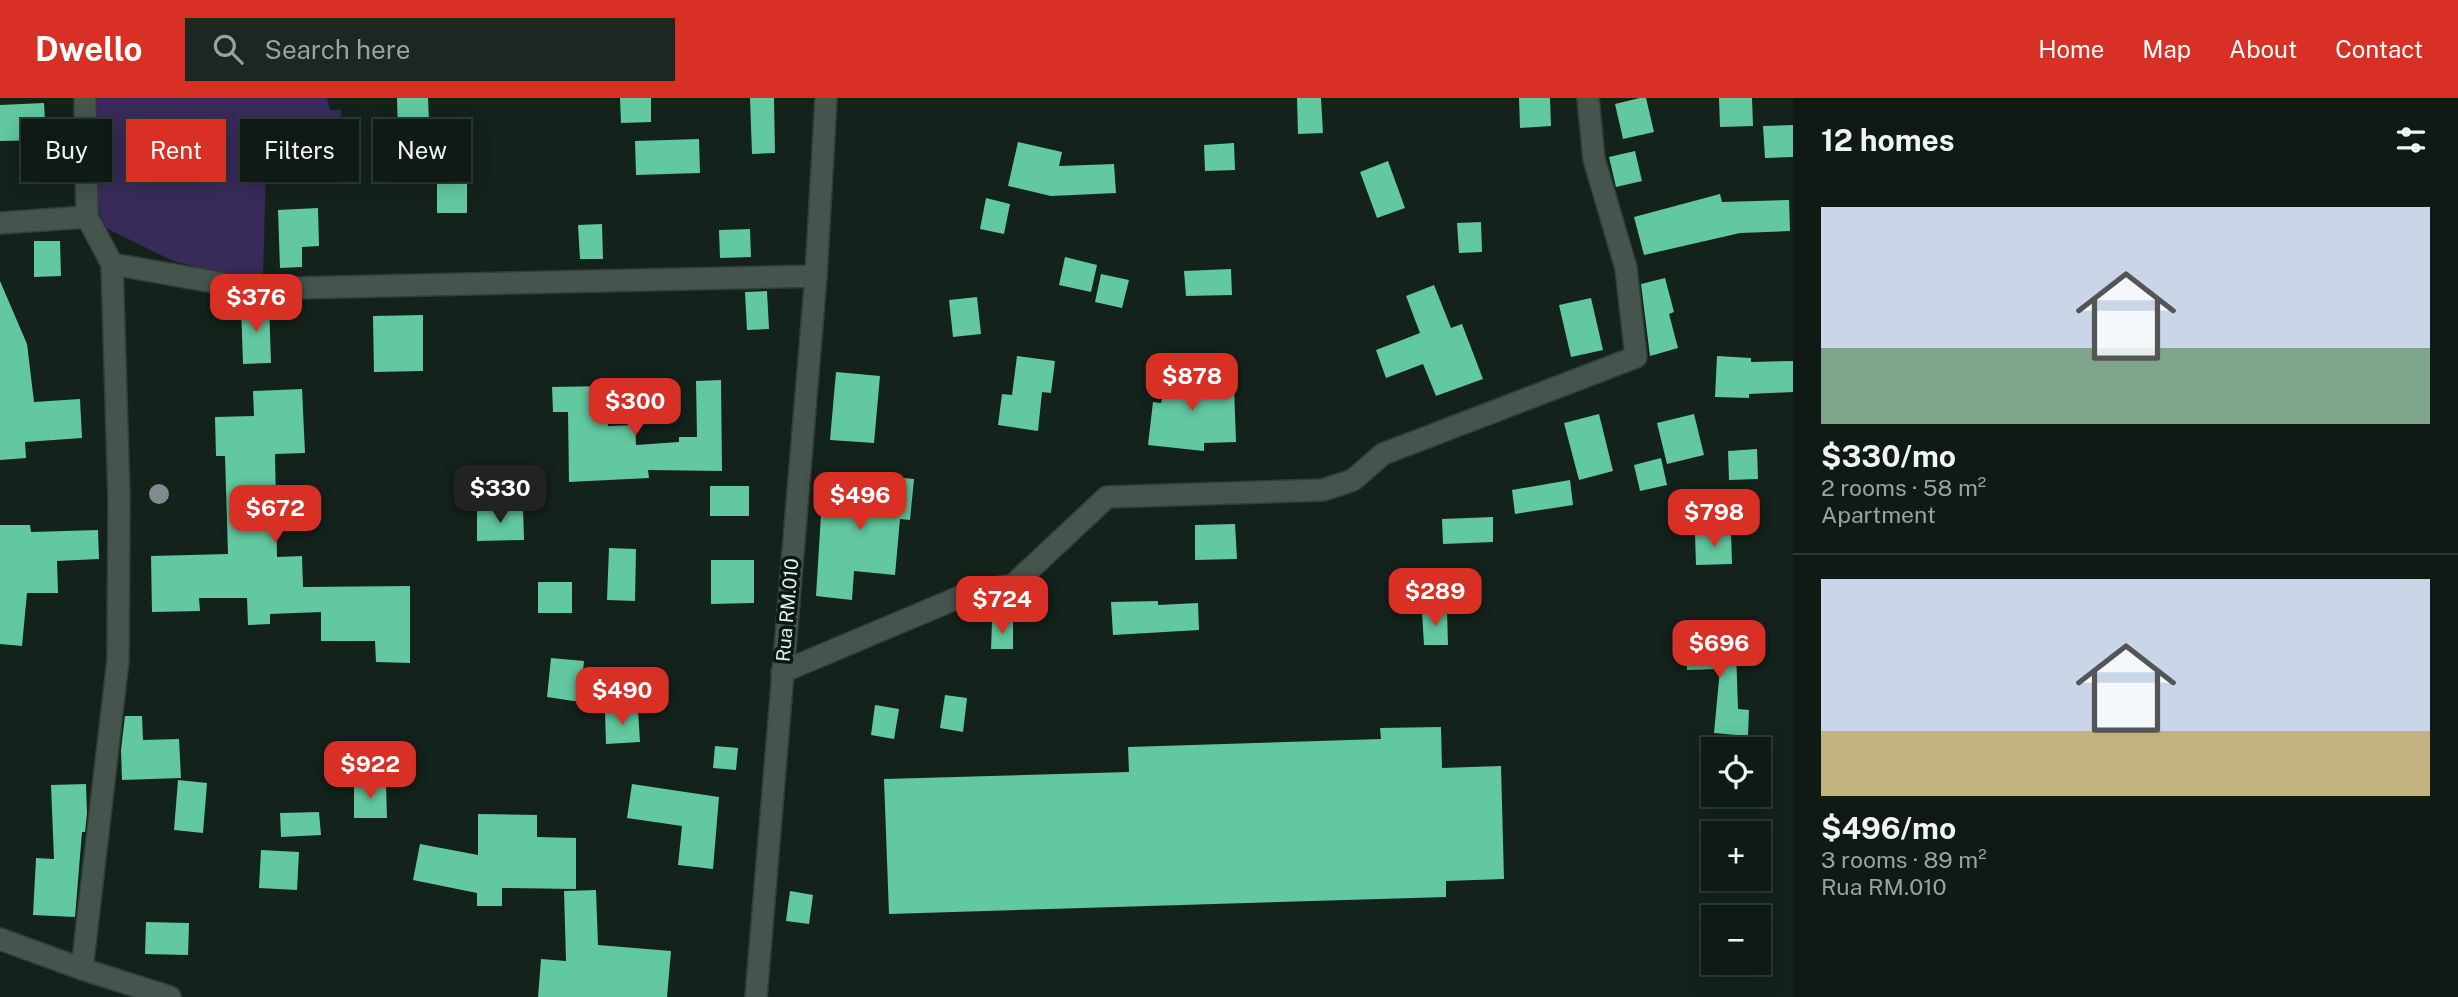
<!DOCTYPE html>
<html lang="en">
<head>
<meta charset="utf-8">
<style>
  body { margin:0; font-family:"Public Sans",sans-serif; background:#1d2722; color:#f1f3f6; height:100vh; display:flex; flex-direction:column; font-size:26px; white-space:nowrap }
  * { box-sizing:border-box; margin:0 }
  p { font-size:23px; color:#9ba1a0 }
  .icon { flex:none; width:38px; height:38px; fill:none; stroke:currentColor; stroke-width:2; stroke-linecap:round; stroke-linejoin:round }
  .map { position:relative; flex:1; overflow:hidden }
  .panel { display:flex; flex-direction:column; background:#0f1a15; width:665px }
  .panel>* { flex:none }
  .top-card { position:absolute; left:21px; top:21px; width:665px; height:63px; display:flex; gap:14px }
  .tools { position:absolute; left:1701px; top:639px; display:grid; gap:14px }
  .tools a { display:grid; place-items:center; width:70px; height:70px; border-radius:0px; background:#0f1a15; box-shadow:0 4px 18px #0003,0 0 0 2px #2f3834; font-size:35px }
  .price { position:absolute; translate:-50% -60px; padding:0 16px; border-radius:14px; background:#d93025; color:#fff; font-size:23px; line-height:46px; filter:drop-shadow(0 2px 4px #0008) }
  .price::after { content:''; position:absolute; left:50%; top:42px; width:21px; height:16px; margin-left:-10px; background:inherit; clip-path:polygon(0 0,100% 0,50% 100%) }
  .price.on { background:#222; color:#fff }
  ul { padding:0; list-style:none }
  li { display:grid; align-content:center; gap:14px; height:371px; padding:0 28px }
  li+li { border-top:2px solid #2f3834 }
  li span { display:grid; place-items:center; height:217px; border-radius:0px; color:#555 }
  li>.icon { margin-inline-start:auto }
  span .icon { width:126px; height:126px; fill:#fffc; stroke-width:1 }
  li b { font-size:30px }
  h2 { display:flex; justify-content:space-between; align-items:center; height:84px; padding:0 28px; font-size:30px }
  .tag { padding:0 24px; border-radius:0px; background:#0f1a15; box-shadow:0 4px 18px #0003,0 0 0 2px #2f3834; font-size:24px; line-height:63px }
  .tag.on { background:#d93025; color:#fff }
  header { display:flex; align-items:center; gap:42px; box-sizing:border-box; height:98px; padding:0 35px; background:#d93025; color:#fff }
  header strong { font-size:33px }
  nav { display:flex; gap:38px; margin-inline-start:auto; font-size:24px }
  .search { width:490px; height:63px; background:#1d2722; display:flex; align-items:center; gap:18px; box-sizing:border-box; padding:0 24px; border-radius:0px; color:#9ba1a0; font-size:26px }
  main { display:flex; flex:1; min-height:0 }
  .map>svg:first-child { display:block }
  .green { fill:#382b5a }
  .building { fill:#62c89f }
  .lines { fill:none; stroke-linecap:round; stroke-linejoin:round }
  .street-casing { stroke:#333d38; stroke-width:24 }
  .street { stroke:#45554e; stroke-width:21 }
  .tree { fill:#848891 }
  .labels { text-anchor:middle; stroke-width:7; stroke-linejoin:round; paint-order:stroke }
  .street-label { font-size:19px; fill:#e6efeb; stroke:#0a1913 }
</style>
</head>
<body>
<header>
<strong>Dwello</strong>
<div class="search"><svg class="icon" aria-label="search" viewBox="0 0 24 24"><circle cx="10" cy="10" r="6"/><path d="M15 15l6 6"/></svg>Search here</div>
<nav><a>Home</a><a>Map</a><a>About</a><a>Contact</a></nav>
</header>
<main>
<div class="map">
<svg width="1793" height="899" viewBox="0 0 1793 899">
  <rect width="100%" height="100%" fill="#14221c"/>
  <path class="green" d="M96 0H327L330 12H341L340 71 266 70 263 178 223 176 173 163 106 130 95 106Z"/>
  <path class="building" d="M397 0H428L431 71 395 72 394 35H398Z
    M620 0H651V24L621 25Z
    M750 0H774L775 55 752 56Z
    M1297 0H1321L1323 35 1298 36Z
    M1519 0H1550L1551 28 1520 30Z
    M1640 0H1646L1654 34 1623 41 1615 6Z
    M1719 0H1752L1753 28 1720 29Z
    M44 5 46 42 0 43V7Z
    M1793 27V59L1765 60 1763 28Z
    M699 41 700 75 636 77 635 43Z
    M1018 44 1062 54 1059 68 1114 66 1116 95 1051 98 1008 88Z
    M1234 45 1235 72 1205 73 1204 47Z
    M1635 53 1642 83 1616 89 1609 59Z
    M1388 63 1405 110 1377 120 1360 74Z
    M437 79H467V115H437Z
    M1720 96 1722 104 1789 102 1790 133 1740 135 1644 157 1634 119Z
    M986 100 1010 106 1004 136 980 131Z
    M318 110 319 148 302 149V169L280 170 278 112Z
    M1481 124 1482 154 1459 155 1457 125Z
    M602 126 603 161H580L578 127Z
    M750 131 751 159 720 160 719 132Z
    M34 143H60L61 178 34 179Z
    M1065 159 1097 167 1091 194 1059 187Z
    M1231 171 1232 197 1186 198 1184 173Z
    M1101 176 1129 182 1122 210 1095 204Z
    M1665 180 1674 214 1669 216 1678 250 1650 258 1641 186Z
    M0 183 27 246 34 304 80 301 82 340 25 344 26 360 0 362Z
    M1434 187 1451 230 1462 226 1483 281 1436 298 1423 266 1386 280 1376 252 1420 235 1406 198Z
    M767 193 769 231 747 232 745 194Z
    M977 199 981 236 953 239 949 202Z
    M1591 200 1603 252 1571 259 1559 207Z
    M269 206 271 265 243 266 241 207Z
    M423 217V273L374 274 373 218Z
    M1017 258 1055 263 1051 295 1042 294 1038 333 998 327 1002 296 1012 297Z
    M1717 258 1751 260V264L1793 263V294L1749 296V300L1715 299Z
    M1171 265 1203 273 1199 291 1234 289 1236 344 1204 345V353L1148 347 1153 304 1161 305Z
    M836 274 880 278 874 345 830 342Z
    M721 282 722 373 648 372 649 380 569 384 568 314H553L552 289 607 288 608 328 635 327 636 347 679 344V339H697L696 283Z
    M302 291 305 355 275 356 277 459 302 458 303 489 410 488V565L376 564 375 543H321V514L270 516V526L248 527 247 500H199L200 513 152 514 151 458 228 456 225 358H216L215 319 254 318 253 293Z
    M1599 316 1613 373 1579 382 1564 325Z
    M1694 316 1704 357 1667 366 1657 325Z
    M1757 351 1758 381 1729 382 1728 353Z
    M1661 360 1667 387 1640 393 1634 367Z
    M871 377 914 381 910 422 900 421 895 477 854 473 852 502 816 498 823 384 870 389Z
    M1570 382 1573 407 1515 416 1512 392Z
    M710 388H749V418H710Z
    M523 410 524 442 477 443V412Z
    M1493 419V444L1443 446 1442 421Z
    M1235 426 1237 461 1195 462V427Z
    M0 427H30L31 434 98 432 99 461 57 463 58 495H27L22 548 0 546Z
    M1731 435 1732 466 1696 467 1695 436Z
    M609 450 636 451 635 503 607 502Z
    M711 462H754V505L711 506Z
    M538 484H572V515H538Z
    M1158 503V507L1198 505 1199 532 1113 537 1111 504Z
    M1447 513 1448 547H1424L1422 514Z
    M992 524H1013V551H991Z
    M1721 535 1722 551H1736L1738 611 1749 612 1748 638 1714 635 1720 571 1687 572 1685 536Z
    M551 560 584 563 580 604 547 599Z
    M945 597 967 600 963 634 940 630Z
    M875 607 899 611 894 641 871 637Z
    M638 612 640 644 606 646 605 614Z
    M125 618H142L143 642 179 641 181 680 122 682 121 652Z
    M1441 629 1442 670 1501 668 1504 781 1446 783V799L889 816 884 681 1129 674 1128 649 1381 641 1380 630Z
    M715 648 738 650 736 672 713 670Z
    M178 682 207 685 203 735 174 732Z
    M86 686 87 715 85 734H82L75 819 33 817 36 760 54 761 51 687Z
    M354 686H386L387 720H354Z
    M632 686 719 699 713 771 678 767 682 728 627 720Z
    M319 714 321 737 281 739 280 715Z
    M478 716 537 717V739L576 740V791L502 790V808H477V795L413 782 420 746 478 757Z
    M261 752 299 754 297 792 259 790Z
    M596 792 598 847 671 853 667 899H538L541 861 566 863 564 793Z
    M790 793 813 797 809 826 786 823Z
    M146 824 189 825 188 857 145 856Z"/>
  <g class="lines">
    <defs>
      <path id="street" d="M85 0 87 119
        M0 125 87 119 112 166 253 191 816 178
        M782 574 974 493 1013 487 1107 399 1323 392 1353 382 1383 356 1636 259 1626 170 1594 61 1588 0
        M0 841 82 871 170 899
        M82 871 118 562 119 400 112 166
        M756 899 816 178 826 0"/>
    </defs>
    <use href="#street" class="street-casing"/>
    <use href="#street" class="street"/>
  </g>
  <circle class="tree" cx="159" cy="396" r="10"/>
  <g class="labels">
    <g class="street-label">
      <text transform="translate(787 512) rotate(-85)" y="7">Rua RM.010</text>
    </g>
  </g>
</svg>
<div class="tools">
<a><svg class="icon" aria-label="locate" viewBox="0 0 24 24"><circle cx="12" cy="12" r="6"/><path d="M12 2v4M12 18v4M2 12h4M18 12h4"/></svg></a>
<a>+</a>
<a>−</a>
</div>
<b class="price" style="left:256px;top:236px">$376</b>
<b class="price" style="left:1192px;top:315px">$878</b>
<b class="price" style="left:635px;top:340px">$300</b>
<b class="price on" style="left:500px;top:427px">$330</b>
<b class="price" style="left:860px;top:434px">$496</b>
<b class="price" style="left:275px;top:447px">$672</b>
<b class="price" style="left:1714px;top:451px">$798</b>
<b class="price" style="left:1435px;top:530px">$289</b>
<b class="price" style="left:1002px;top:538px">$724</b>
<b class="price" style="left:1719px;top:582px">$696</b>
<b class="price" style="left:622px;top:629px">$490</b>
<b class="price" style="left:370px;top:703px">$922</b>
<div class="top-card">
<a class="tag">Buy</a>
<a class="tag on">Rent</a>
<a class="tag">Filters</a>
<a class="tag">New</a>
</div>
</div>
<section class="panel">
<h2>12 homes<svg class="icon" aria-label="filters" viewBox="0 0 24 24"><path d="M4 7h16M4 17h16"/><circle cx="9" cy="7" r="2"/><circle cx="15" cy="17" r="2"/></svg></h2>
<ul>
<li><span style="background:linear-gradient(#c9d6e8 65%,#7fa58c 0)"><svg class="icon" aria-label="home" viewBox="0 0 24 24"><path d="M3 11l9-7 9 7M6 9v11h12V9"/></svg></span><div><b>$330/mo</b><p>2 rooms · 58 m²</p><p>Apartment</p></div></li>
<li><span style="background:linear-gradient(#c9d6e8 70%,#c2b280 0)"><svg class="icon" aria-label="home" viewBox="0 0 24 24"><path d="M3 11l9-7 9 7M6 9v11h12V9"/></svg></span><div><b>$496/mo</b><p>3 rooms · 89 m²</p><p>Rua RM.010</p></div></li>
</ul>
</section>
</main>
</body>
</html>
